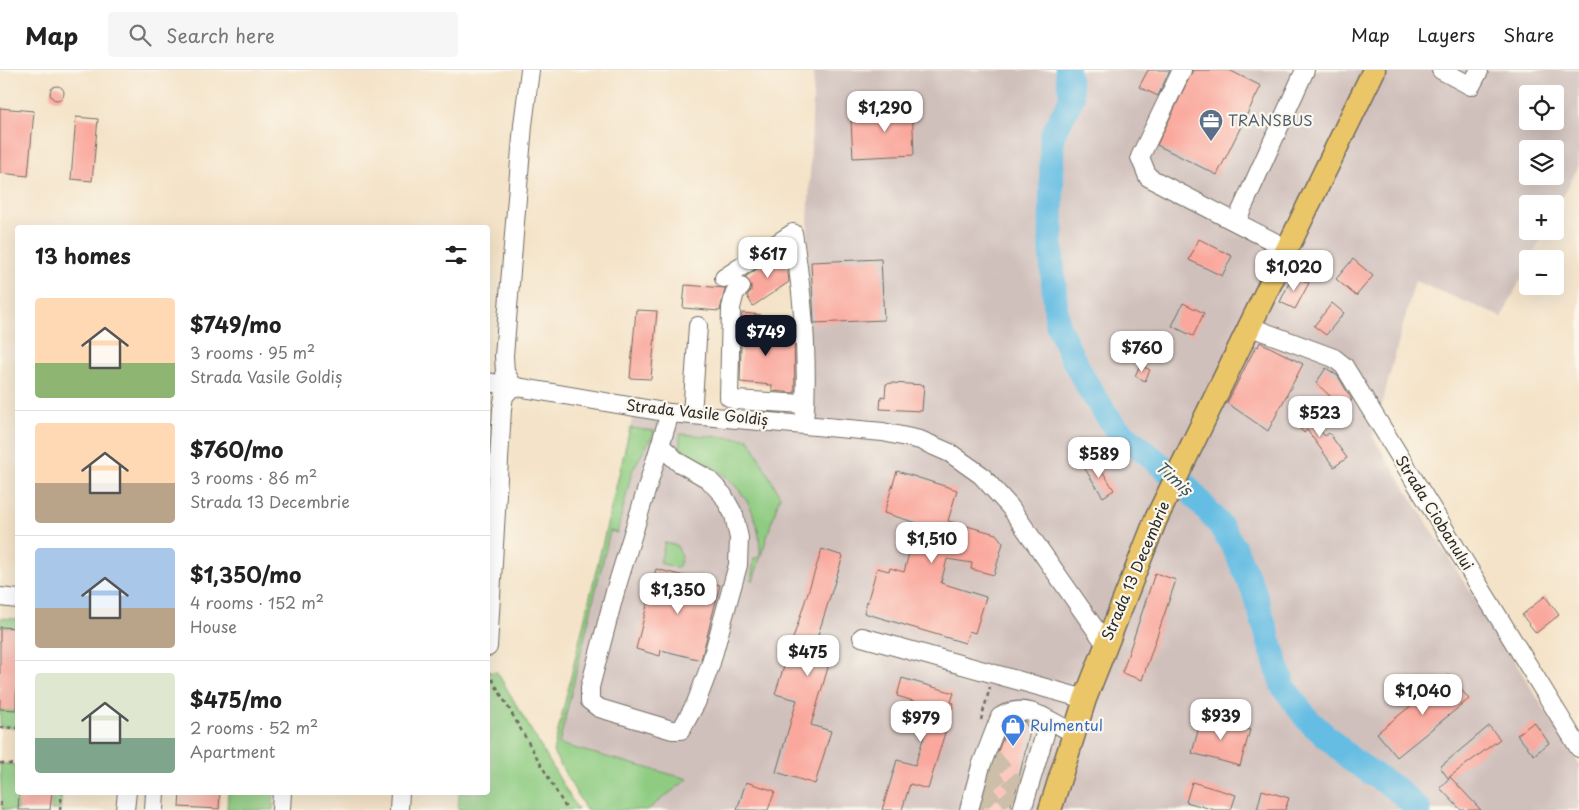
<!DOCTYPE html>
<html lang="en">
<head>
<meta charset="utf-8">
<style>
  body { margin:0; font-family:"Playpen Sans",sans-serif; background:#f6f6f6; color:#222; height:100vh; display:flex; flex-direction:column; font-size:19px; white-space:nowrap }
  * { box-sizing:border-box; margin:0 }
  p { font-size:16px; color:#767676 }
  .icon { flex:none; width:28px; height:28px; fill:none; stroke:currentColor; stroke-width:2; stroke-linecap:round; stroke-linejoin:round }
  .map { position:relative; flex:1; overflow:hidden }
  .side { position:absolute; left:15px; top:155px; width:475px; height:570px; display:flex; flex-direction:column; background:#fff; border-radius:5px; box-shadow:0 5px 20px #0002 }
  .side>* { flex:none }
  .fabs { position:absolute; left:1519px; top:15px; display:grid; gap:10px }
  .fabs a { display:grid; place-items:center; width:45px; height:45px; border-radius:5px; background:#fff; box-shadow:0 5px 20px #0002; font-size:25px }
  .price { position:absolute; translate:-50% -42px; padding:0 11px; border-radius:10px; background:#fff; color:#222; font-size:16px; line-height:32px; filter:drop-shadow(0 1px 2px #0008) }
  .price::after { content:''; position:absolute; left:50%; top:30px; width:15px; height:11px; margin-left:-8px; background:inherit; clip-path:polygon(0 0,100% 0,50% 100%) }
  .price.selected { background:#111827; color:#fff }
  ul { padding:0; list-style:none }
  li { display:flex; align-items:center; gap:15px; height:125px; padding:0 20px }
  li+li { border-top:1px solid #e0e0e0 }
  li span { display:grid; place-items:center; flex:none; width:140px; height:100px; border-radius:5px; color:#555 }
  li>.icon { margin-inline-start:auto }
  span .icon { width:60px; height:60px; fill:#fffc; stroke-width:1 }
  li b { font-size:21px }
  h2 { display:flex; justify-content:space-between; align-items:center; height:60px; padding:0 20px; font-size:21px }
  header { display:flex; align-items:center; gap:30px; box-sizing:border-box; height:70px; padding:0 25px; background:#fff; border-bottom:1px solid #e0e0e0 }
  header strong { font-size:24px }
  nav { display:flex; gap:28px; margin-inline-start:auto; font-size:18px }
  .search { width:350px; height:45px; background:#f6f6f6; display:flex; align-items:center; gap:12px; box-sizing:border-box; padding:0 18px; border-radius:5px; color:#767676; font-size:19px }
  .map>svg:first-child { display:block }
  .industrial { fill:#d0c0bc; fill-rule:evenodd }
  .green { fill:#8fcc82; stroke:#5d7c56 }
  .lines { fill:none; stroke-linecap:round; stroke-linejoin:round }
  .river { stroke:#66bde3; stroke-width:25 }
  .building { fill:#faa89d }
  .minor-tunnel { stroke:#ccbea9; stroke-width:18; stroke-dasharray:18 9; stroke-linecap:butt }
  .minor-casing { stroke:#716b62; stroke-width:20 }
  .major-casing { stroke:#716b62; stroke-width:25 }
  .path { stroke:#716b62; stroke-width:2.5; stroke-dasharray:4 4; stroke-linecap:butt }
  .minor { stroke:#fff; stroke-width:18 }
  .major { stroke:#ebc669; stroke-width:22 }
  .labels { text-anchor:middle; stroke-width:4.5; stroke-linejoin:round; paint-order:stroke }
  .service-label { font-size:15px; fill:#4e5e75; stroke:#fbf7ec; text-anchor:start }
  .street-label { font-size:15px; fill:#2b2b2b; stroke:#fbf7ec }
  .shop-label { font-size:15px; fill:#366cbe; stroke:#fbf7ec; text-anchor:start }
  .water-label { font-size:16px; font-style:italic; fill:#3d5762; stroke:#fbf7ec }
</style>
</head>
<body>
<header>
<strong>Map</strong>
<div class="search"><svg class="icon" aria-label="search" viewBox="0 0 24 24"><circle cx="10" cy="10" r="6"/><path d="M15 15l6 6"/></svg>Search here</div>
<nav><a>Map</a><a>Layers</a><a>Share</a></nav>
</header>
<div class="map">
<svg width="1579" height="740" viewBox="0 0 1579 740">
  <rect width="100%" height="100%" fill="#fbf7ec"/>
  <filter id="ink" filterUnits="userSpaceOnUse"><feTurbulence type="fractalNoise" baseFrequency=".02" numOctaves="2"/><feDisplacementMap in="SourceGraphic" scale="10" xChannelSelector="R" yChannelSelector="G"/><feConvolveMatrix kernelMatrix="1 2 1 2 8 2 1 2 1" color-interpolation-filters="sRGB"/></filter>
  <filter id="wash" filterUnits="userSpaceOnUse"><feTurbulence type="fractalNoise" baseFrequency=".0096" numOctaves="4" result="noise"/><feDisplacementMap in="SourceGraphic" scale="20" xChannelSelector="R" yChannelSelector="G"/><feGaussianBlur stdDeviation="1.12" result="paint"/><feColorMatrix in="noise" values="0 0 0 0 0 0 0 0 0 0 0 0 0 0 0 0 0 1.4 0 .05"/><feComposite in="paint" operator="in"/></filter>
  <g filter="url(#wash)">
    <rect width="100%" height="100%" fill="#f4e3c8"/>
    <path class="industrial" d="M814 0H1579V95L1555 142V134H1528V161H1545L1531 189H1528L1527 196 1502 247 1415 211 1373 367 1579 694V740H586L553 682 633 345 762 334 801 336ZM1528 24H1555V51H1528ZM1528 79H1555V106H1528Z"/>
    <path class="green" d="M630 358 655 361 632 401 617 463 610 461 559 674 688 709 647 740H586L553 682Z
      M680 364 749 369 780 426 753 511 751 510 754 488 760 487C762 431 729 400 680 381Z
      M665 472 677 476 682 487 678 498 660 493Z
      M0 548 17 549V558L0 557Z
      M488 602H497L578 740H458L459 723 488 722Z
      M17 622V658L0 657V640L16 641Z
      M0 693 17 695V740H2Z
      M53 723H62L60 740H51Z
      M228 723H274L273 740H227Z"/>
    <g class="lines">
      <path class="river" d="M1067 0 1072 28 1052 65 1051 181 1057 253 1071 285 1091 322 1114 356 1186 416 1220 455 1235 479 1254 522 1283 616 1307 649 1352 690 1399 721 1419 740"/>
    </g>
    <g id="blocks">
      <path class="building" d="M1148 0H1170L1158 26 1139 17Z
        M1193 0H1229L1261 16 1217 105 1157 75Z
        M50 23a7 7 0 1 1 14 0a7 7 0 1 1-14 0Z
        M912 34 914 85 853 88 851 51 875 50 874 35Z
        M0 38 34 41 28 106 0 103Z
        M76 47 98 49 92 111 71 109Z
        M1199 169 1232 186 1222 206 1189 190Z
        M785 181 789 212 753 236 747 226 751 221V215L745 207Z
        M881 189 884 250 814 253 811 192Z
        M1353 189 1373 206 1356 226 1336 209Z
        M1293 205 1309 213 1295 239 1280 232Z
        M685 215 725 218 720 241 683 238Z
        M1183 233 1204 243 1193 266 1172 256Z
        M1332 233 1344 243 1326 265 1314 256Z
        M636 240 657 241 651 309 630 308Z
        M742 243 761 245 760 266 794 268 795 323 772 321V315L740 312Z
        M1260 272 1303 294 1268 361 1227 333 1256 276 1258 277Z
        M1140 295 1150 300 1145 311 1135 306Z
        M1326 298 1338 306 1352 330 1342 337 1316 313Z
        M892 313 924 315 922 341 880 339 881 326 885 327 886 314Z
        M1298 338 1325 366 1329 363 1347 388 1334 397 1307 360 1304 363 1291 349 1293 342Z
        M1096 391 1114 420 1103 427 1085 399Z
        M897 401 957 420 948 451 996 464 1003 473 994 505 971 499 972 493 947 489 941 513 986 527 975 563 969 561 965 573 864 543 877 498 889 501 890 498 904 502 917 453 884 443Z
        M822 479 843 486 817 568 835 574 811 655 831 661 815 714 776 702 797 630 775 624Z
        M656 499 720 515 701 590 661 580 660 586 636 579Z
        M1155 503 1176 510 1142 610 1122 603Z
        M1545 526 1559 545 1536 563 1522 545Z
        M0 557 18 558 16 640 0 639Z
        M1449 605 1469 629 1397 687 1377 663Z
        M902 608 954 623 951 632 954 633 928 719 910 714 902 740H882L897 690 915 695 933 637 897 626Z
        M1202 646 1250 660 1240 696 1192 683Z
        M1019 651 1025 652 1030 661 1016 720 1009 740H980L991 699 1008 655Z
        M1534 652 1549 673 1534 685 1517 665Z
        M1489 656 1500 669 1448 708 1440 697Z
        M1450 707 1481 740H1461L1440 718Z
        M746 712 775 721 768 740H737Z
        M1192 712 1236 725 1231 740H1215L1186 732Z
        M1262 720 1289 728 1285 740H1257Z
        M19 722H52L50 740H18Z
        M180 722H220L219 739 179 737Z"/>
    </g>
  </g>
  <g filter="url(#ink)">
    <use href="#blocks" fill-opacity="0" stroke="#716b62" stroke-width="1"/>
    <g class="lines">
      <path class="minor-tunnel" d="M992 687 1017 717
        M987 702 1012 732
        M982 719 1000 740
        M978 735 982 740"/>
      <defs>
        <path id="minor" d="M1182 0 1140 87 1148 107 1286 178
          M1441 0 1471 16 1479 1
          M1236 152 1305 0
          M724 208 793 163C803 225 809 291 804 354
          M741 217 735 222 731 238 729 327 735 330 805 334
          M1248 256 1334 288 1344 296 1579 678
          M488 312 670 343 883 362 920 370 950 383 981 405 1010 437 1105 573
          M513 316 505 302 504 286 523 55 530 0
          M692 345 698 256
          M661 376 678 392 708 409 723 425 734 445 739 468 738 495 710 596 696 633 681 660H672L599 638 590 631V617L615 522 670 343
          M0 527 18 529
          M862 567 1085 629
          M488 577 502 339 504 326 513 316
          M125 740 127 722
          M154 740 155 722
          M281 740 282 722
          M399 740 400 722
          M969 740 981 696 1000 647C1025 630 1050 651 1073 663
          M1022 740 1045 664 1042 646"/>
        <path id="major" d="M1050 740 1085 629 1156 449 1374 0"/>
      </defs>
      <use href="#minor" class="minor-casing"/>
      <use href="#major" class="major-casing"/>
      <path class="path" d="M488 602 567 740
        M981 650 990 617
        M0 657 18 658
        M0 693 18 695
        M0 732 2 740
        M60 740 62 722"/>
      <use href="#minor" class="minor"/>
      <use href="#major" class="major"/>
    </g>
  </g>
  <defs>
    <symbol id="office-pin" viewBox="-11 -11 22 30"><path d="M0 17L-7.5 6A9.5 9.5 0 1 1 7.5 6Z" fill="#5c6f8a" stroke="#fbf7ec"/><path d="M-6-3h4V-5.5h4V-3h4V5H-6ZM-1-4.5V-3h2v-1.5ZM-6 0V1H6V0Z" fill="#fff"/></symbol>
    <symbol id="shop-pin" viewBox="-11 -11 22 30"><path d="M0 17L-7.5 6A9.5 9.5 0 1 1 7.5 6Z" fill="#3f7fe0" stroke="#fbf7ec"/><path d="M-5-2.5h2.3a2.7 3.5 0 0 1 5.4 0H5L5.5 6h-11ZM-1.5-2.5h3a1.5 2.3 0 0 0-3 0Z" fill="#fff"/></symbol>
  </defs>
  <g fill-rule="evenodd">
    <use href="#office-pin" x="1197" y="37" width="28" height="38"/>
    <use href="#shop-pin" x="999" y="642" width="28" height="38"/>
  </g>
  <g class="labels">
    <g class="service-label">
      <text x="1228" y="56">TRANSBUS</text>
    </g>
    <g class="street-label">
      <text transform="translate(697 343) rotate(6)" y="5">Strada Vasile Goldiș</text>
      <text transform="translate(1434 443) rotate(58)" y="5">Strada Ciobanului</text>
      <text transform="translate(1136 501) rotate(-67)" y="5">Strada 13 Decembrie</text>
    </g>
    <g class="shop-label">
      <text x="1030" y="661">Rulmentul</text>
    </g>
    <g class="water-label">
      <text transform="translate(1174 408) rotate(42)" y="6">Timiș</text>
    </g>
  </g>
</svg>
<div class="fabs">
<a><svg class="icon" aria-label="locate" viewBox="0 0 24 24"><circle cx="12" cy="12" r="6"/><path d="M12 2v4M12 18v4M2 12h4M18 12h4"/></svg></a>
<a><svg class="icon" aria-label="layers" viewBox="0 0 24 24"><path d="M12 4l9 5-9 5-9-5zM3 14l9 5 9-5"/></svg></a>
<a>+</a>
<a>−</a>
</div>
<b class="price" style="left:885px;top:63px">$1,290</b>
<b class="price" style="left:768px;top:209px">$617</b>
<b class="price" style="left:1294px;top:222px">$1,020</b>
<b class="price selected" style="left:766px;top:287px">$749</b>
<b class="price" style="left:1142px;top:303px">$760</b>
<b class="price" style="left:1320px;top:368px">$523</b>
<b class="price" style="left:1099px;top:409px">$589</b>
<b class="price" style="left:932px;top:494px">$1,510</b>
<b class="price" style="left:678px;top:545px">$1,350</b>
<b class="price" style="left:808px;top:607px">$475</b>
<b class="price" style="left:1423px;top:646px">$1,040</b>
<b class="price" style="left:1221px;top:671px">$939</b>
<b class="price" style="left:921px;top:673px">$979</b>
<section class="side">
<h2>13 homes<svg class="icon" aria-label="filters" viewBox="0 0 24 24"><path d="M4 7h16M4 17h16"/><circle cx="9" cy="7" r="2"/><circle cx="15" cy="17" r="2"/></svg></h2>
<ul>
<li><span style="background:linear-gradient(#ffd9b3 65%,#8fb573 0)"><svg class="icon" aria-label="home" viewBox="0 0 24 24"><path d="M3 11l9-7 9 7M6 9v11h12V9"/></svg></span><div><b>$749/mo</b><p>3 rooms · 95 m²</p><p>Strada Vasile Goldiș</p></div></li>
<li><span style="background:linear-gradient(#ffd9b3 60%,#b9a48a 0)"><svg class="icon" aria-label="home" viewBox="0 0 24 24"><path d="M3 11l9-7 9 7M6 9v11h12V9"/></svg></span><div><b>$760/mo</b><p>3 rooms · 86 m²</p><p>Strada 13 Decembrie</p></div></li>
<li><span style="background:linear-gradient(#a9c7e8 60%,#b9a48a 0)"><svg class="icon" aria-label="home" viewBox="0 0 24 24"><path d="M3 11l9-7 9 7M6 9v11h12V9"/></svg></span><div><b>$1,350/mo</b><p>4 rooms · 152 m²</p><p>House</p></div></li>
<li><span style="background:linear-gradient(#dfe7d0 65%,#7fa58c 0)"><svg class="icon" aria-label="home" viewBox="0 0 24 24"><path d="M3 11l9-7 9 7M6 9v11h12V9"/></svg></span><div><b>$475/mo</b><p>2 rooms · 52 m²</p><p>Apartment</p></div></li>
</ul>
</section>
</div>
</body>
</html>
